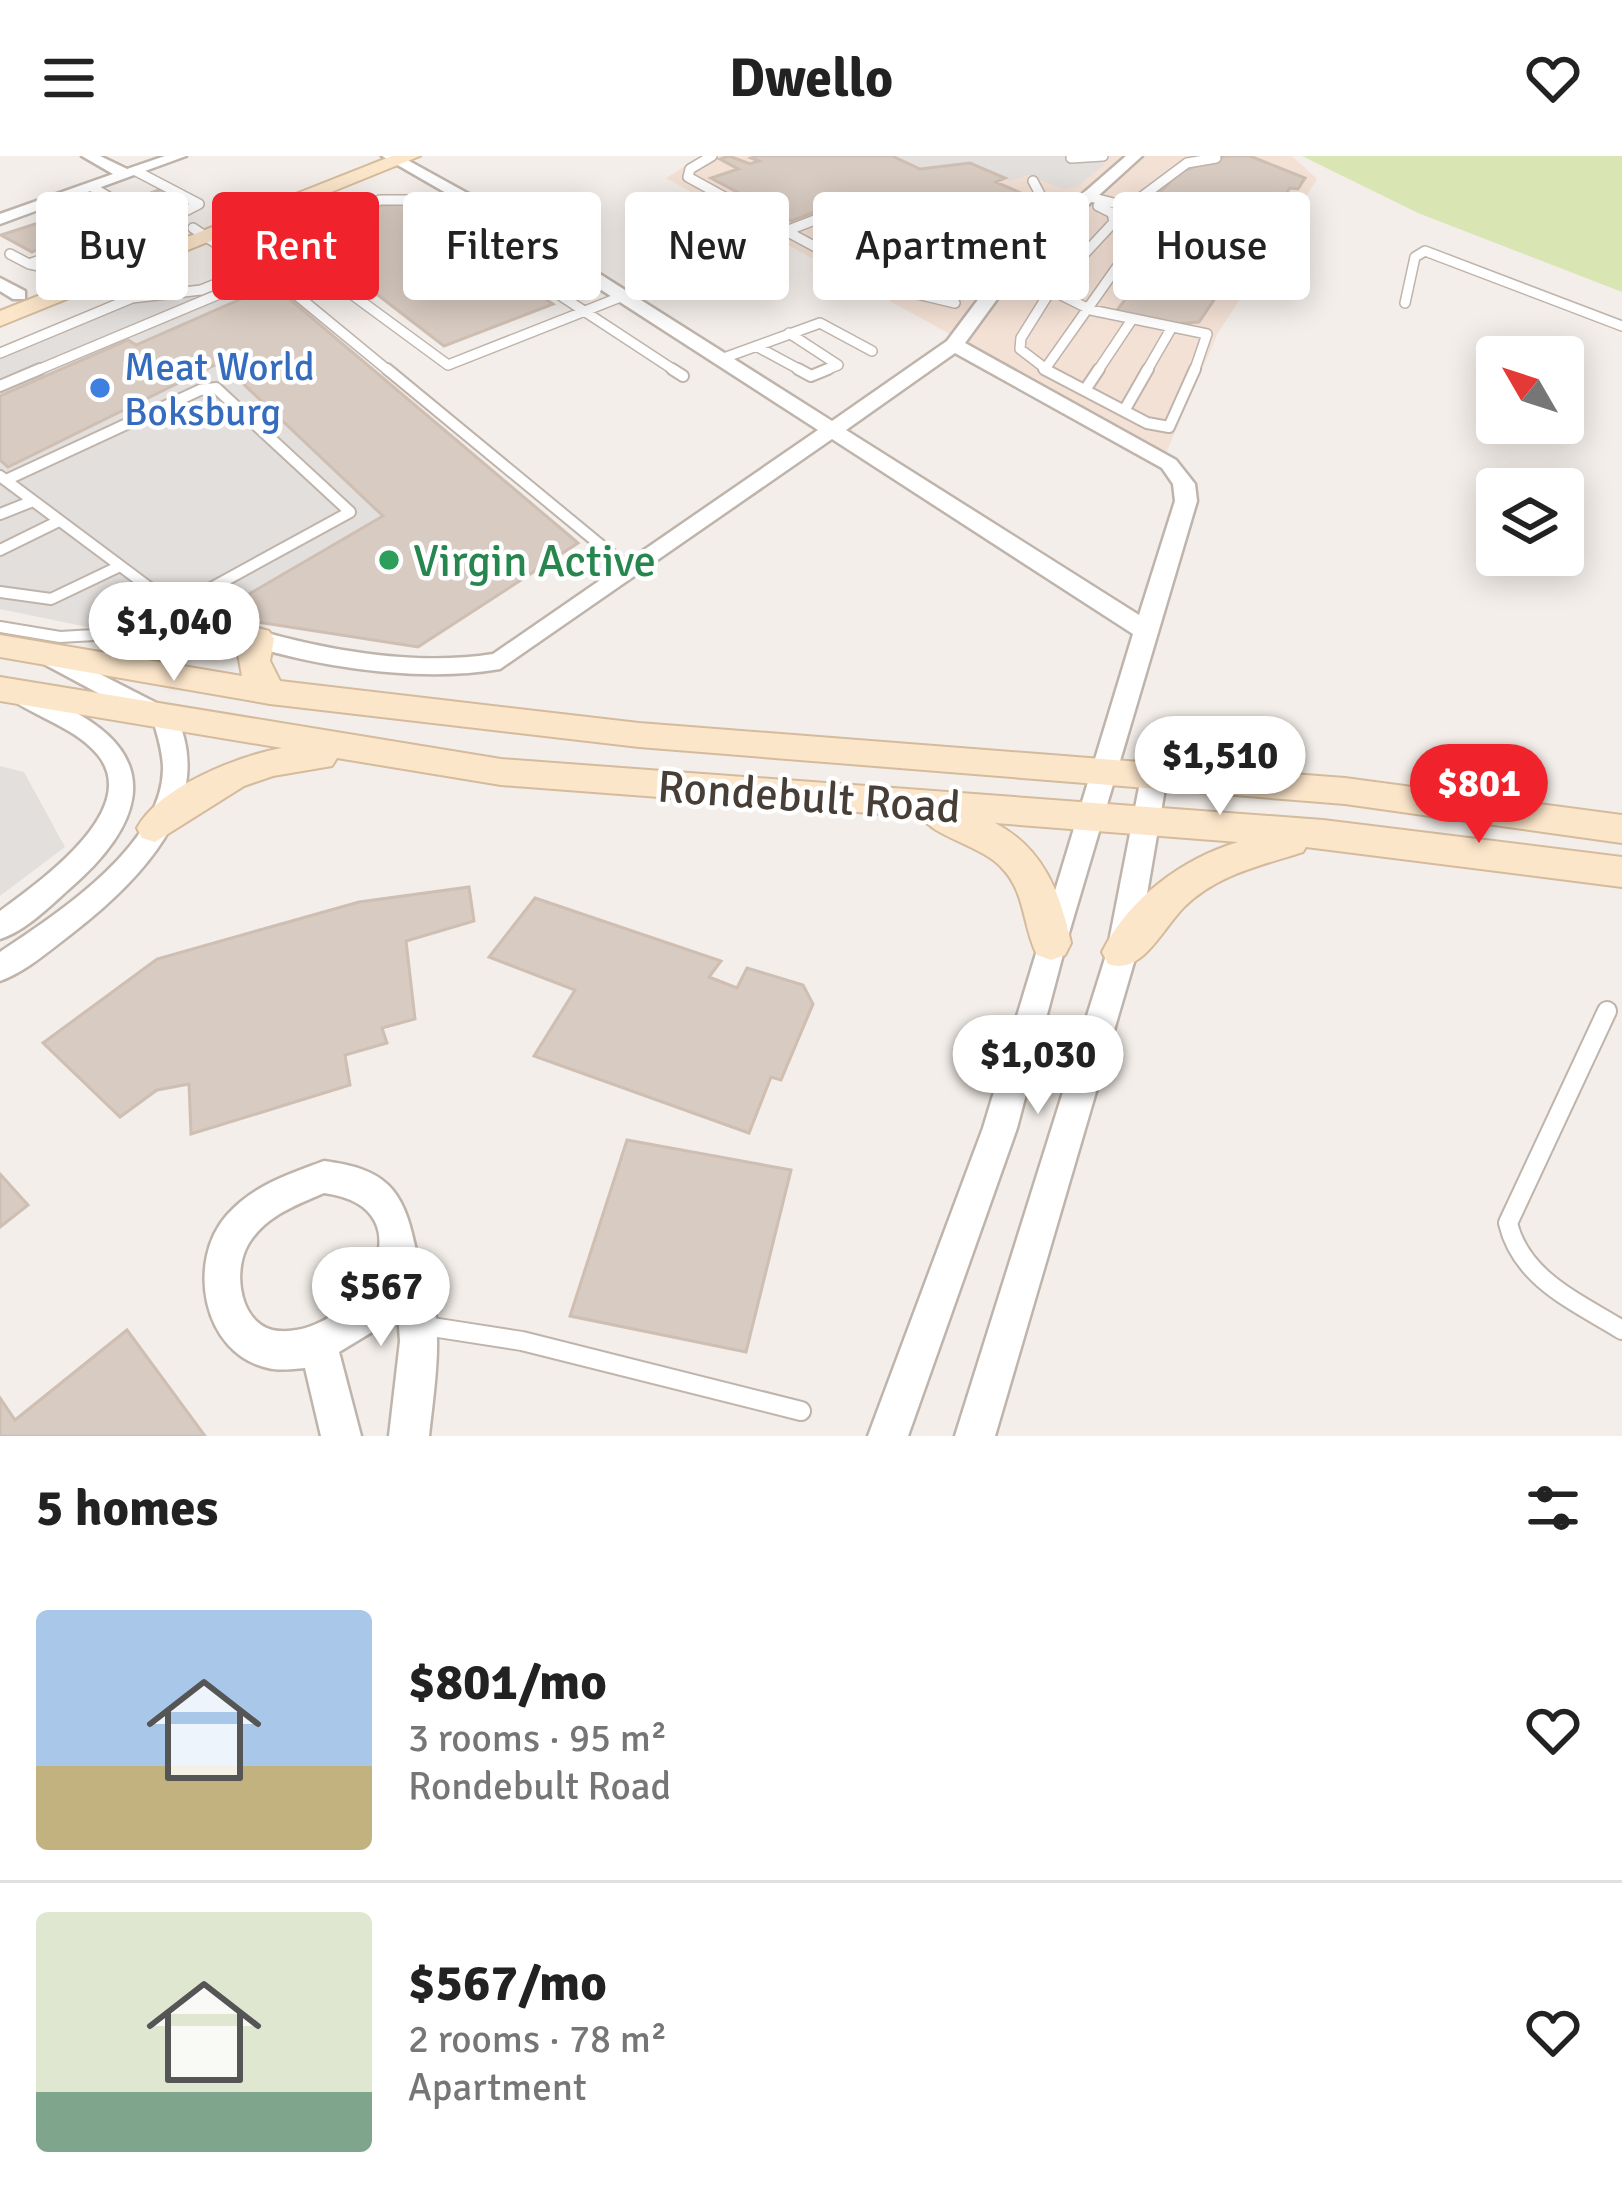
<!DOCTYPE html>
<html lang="en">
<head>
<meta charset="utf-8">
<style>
  body { margin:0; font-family:Signika,sans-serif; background:#f6f6f6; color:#222; height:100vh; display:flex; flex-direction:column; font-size:45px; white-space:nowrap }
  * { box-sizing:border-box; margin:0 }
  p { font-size:39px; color:#767676 }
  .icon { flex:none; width:66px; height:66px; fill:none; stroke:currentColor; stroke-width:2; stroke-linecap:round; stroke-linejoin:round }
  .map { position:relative; height:1280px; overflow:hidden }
  .sheet { display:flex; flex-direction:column; background:#fff; flex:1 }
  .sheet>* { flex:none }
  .banner { position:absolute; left:36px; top:36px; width:1551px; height:108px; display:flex; gap:24px }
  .needle { width:78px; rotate:309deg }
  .buttons { position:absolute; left:1476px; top:180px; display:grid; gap:24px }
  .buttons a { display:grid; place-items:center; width:108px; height:108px; border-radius:12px; background:#fff; box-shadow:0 6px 30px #0003; font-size:60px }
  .price { position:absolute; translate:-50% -102px; padding:0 27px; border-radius:42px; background:#fff; color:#222; font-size:39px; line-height:78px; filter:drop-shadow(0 3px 6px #0008) }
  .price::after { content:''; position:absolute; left:50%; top:72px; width:36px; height:27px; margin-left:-18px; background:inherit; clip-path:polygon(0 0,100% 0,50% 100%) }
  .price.on { background:#f0232c; color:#fff }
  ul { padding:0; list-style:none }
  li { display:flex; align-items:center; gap:36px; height:300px; padding:0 36px }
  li+li { border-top:3px solid #e0e0e0 }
  li span { display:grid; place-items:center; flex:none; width:336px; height:240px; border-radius:12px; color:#555 }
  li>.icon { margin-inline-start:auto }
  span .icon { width:144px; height:144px; fill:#fffc; stroke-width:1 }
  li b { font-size:51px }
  h2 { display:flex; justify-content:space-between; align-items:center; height:144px; padding:0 36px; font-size:51px }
  .chip { padding:0 42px; border-radius:12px; background:#fff; box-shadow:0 6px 30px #0003; font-size:42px; line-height:108px }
  .chip.on { background:#f0232c; color:#fff }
  header { display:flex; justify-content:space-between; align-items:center; height:156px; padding:0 36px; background:#fff; font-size:54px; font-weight:700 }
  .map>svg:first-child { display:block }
  .commercial { fill:#f4e1d5 }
  .green { fill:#d9e6b3 }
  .parking { fill:#e2dfdd }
  .building { fill:#d8cbc1; stroke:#cfbeb2; stroke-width:3 }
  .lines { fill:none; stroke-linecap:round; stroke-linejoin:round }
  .lane-far2-casing { stroke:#bfb4ab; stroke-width:12 }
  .lane-far1-casing { stroke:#bfb4ab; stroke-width:14 }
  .lane-casing { stroke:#bfb4ab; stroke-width:22 }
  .street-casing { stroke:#bfb4ab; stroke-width:5 }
  .secondary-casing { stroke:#d4bb9d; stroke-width:4 }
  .lane-far2 { stroke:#fff; stroke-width:9 }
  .lane-far1 { stroke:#fff; stroke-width:10 }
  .lane { stroke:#fff; stroke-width:18 }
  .street { fill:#fff; fill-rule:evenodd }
  .secondary { fill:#fce6ca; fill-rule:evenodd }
  .shop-dot { fill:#3f7fe0; stroke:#fff; stroke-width:4.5 }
  .leisure-dot { fill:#2e9e5b; stroke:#fff; stroke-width:4.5 }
  .labels { text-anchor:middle; stroke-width:9; stroke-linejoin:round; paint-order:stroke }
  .far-shop-label { font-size:39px; fill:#366cbe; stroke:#fff; text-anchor:start }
  .leisure-label { font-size:45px; fill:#27864d; stroke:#fff; text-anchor:start }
  .street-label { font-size:45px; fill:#473e37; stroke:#fff }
</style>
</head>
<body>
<header><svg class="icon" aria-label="menu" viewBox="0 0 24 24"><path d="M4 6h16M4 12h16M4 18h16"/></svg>Dwello<svg class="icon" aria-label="heart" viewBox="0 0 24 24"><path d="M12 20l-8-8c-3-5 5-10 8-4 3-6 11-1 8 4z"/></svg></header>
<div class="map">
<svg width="1622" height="1280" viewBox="0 0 1622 1280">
  <rect width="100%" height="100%" fill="#f3eee9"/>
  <path class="commercial" d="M701 0H1292L1317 23 1218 177 1166 297 666 22Z"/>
  <path class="green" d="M1302 0H1622V136L1418 57Z"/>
  <path class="parking" d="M895 0H1085L1105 8 1077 31 1064 33 1028 19 1010 25 973 7 921 12Z
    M244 121 262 133 136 189 128 184 0 240V195L140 138 209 135Z
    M215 209 236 221 383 360 213 459 201 478 146 448 97 473 0 453V304L8 310Z
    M0 610 24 616 65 691 0 740Z"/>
  <path class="building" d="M729 0 750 8 759 5 751 2 756 0H892L920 13 970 7 1005 22 996 26 1037 44 1035 50 956 84 915 64 890 74 839 47 791 65 711 22 738 13 720 3Z
    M1226 0H1250L1305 22 1298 33 1290 32 1199 166 1173 168 1115 157 1158 100 1142 95 1161 73 1182 75 1151 46 1179 16Z
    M162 33 194 49 164 60 134 43Z
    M105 40 136 56 110 66 105 63 32 96 1 79 85 52 80 49Z
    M410 48 417 51 416 59 462 78 455 80 553 148 444 190 326 99 307 107 298 106 277 91 317 80 331 67 368 59 380 49Z
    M273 129 571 381 578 387 418 491 213 459 383 360 236 221 215 209 8 311 0 304V240L128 184 136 189Z
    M469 731 474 765 406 785 415 863 382 872 387 887 345 899 350 929 191 978 189 928 157 934 120 961 43 887 157 803 359 746Z
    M535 742 721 805 709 821 737 832 747 812 803 829 813 848 781 924 771 921 749 977 534 900 575 834 489 801Z
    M627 984 791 1014 746 1196 570 1160Z
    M0 1018 28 1049 0 1071Z
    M127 1174 205 1280H0V1242L15 1264Z"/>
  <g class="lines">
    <defs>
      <path id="lane-far2" d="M712 0 690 13 688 21 786 75 841 54
        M1071 2 1103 0
        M136 15 199 48 168 64
        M1128 51 1187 7 1216 2
        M1112 57 1136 68 1139 80
        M786 75 892 132 955 147
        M275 86 380 44H415L677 216
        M10 98 29 108 151 63
        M957 99 1051 134 1114 66 1112 57 1098 50
        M29 108C77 121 123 95 164 74L92 31
        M316 112 448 209 623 140
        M927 114 974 126
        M236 117 277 123 390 216
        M892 132 1038 56 1042 42 1033 25
        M1405 147 1415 101 1425 95 1622 170
        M789 177 838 209 821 216
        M756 190 804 216
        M0 197 132 142 201 134 233 121 238 102 193 72
        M721 203 820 167 872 195
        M1045 213 1139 80 1157 63 1149 56 1086 40
        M33 216 224 136
        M1050 216 1020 193 1021 182 1051 134 1091 154 1207 178 1194 216
        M1097 216 1131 165
        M1146 216 1172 171"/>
      <path id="lane-far1" d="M387 213 632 415
        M672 213 683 220
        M798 213 811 220 828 213
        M1044 213 1147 267 1169 271 1195 213
        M0 230 40 213
        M1085 234 1099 213
        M1124 255 1148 213
        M0 320 178 453
        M0 358 33 345
        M0 394 59 365
        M0 436 51 443 118 411
        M0 471 60 481 129 477 350 356 216 232 200 234 6 324"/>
      <path id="lane" d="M1607 855 1508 1067C1521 1123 1577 1146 1622 1174
        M419 1169 522 1185 801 1255"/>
      <path id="street" d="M82 0H100L127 13 165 0H186L0 68V58L113 18Z
        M382 0H400L505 58 832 265 947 185 1010 101 1126 0H1142L1022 109 965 187 1176 304 1195 328 1197 345 1066 787 1017 972 908 1280H868L983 972 1133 478 832 283 500 513C402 530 258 503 170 458L166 453 178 445C199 451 219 463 240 469 317 493 413 511 493 498L818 274 493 64ZM955 197 1162 312 1173 328 1175 345 1139 459 846 274Z
        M0 122 25 135V143H13L0 135Z
        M51 493 174 556C221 646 136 728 70 779 49 795 25 816 0 825V796C57 758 162 690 163 613 163 597 158 582 154 567L42 507 39 501Z
        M21 529C38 534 55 546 71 554 169 605 138 674 68 734 48 752 25 775 0 783V755C38 727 143 654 98 599 77 573 39 562 12 544L8 538 12 532Z
        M1154 611 1167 621 1137 796 995 1280H955L1107 796 1141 621Z
        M324 1005C385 1013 403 1032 415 1090 418 1107 430 1123 433 1142 442 1187 434 1234 429 1280H389L400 1185 397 1143 372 1176 339 1196 361 1280H321L305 1212C293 1213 279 1215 268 1212 202 1198 186 1105 227 1059 254 1029 287 1019 324 1005ZM324 1037C436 1052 356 1180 280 1175 240 1173 231 1116 249 1087 266 1060 296 1049 324 1037Z"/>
      <path id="secondary" d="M392 0H420L0 170V155Z
        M258 472 269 475 274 483 270 505 280 525 639 567 1345 622 1622 659V687L1345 648 639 591 270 548 0 501V479L242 520 238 498 247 475Z
        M0 521 501 603 1323 664 1622 701V731L1306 691 1303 696C1260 710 1218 718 1184 751 1162 773 1142 820 1108 808L1102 796C1129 742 1182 703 1238 686L995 667C1043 692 1060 736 1071 787L1065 799 1051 804 1037 799C1022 769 1026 736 1001 711 982 690 932 680 922 661L501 629 337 602 332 610 273 620 244 630 155 686 142 682 137 672C159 631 238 600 282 592L0 545Z"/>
    </defs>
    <use href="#lane-far2" class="lane-far2-casing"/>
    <use href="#lane-far1" class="lane-far1-casing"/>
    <use href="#lane" class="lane-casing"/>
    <use href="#street" class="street-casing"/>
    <use href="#secondary" class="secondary-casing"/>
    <use href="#lane-far2" class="lane-far2"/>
    <use href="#lane-far1" class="lane-far1"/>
    <use href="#lane" class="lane"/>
    <use href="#street" class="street"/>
    <use href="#secondary" class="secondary"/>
  </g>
  <circle class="shop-dot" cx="100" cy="232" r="12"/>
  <circle class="leisure-dot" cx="389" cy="404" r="12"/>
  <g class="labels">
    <g class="far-shop-label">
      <text x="124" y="224">Meat World<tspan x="124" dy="45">Boksburg</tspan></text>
    </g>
    <g class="leisure-label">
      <text x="413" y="420">Virgin Active</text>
    </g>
    <g class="street-label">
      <text transform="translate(809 640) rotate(4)" y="16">Rondebult Road</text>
    </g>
  </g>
</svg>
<div class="buttons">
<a><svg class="needle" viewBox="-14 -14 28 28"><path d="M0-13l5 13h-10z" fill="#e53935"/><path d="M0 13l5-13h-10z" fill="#767676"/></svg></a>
<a><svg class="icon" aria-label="layers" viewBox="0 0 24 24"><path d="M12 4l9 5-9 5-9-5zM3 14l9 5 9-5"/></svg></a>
</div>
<b class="price" style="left:174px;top:528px">$1,040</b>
<b class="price" style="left:1220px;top:662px">$1,510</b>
<b class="price on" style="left:1479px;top:690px">$801</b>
<b class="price" style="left:1038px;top:961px">$1,030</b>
<b class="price" style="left:381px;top:1193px">$567</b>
<div class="banner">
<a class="chip">Buy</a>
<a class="chip on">Rent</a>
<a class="chip">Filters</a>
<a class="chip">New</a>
<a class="chip">Apartment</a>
<a class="chip">House</a>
</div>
</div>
<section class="sheet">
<h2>5 homes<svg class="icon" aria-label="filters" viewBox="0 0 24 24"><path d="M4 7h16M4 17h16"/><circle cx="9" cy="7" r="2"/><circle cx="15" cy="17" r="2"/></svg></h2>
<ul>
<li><span style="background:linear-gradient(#a9c7e8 65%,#c2b280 0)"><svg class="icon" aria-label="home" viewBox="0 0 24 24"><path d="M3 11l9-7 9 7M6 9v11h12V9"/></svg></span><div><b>$801/mo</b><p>3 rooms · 95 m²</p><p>Rondebult Road</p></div><svg class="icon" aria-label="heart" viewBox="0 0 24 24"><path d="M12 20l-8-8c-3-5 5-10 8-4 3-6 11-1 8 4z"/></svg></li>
<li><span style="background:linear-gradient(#dfe7d0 75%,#7fa58c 0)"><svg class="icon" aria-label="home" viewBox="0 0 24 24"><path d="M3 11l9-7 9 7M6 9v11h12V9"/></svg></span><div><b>$567/mo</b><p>2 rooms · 78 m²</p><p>Apartment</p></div><svg class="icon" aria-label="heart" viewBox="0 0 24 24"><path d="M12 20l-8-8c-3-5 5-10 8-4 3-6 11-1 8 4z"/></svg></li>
</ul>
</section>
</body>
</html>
